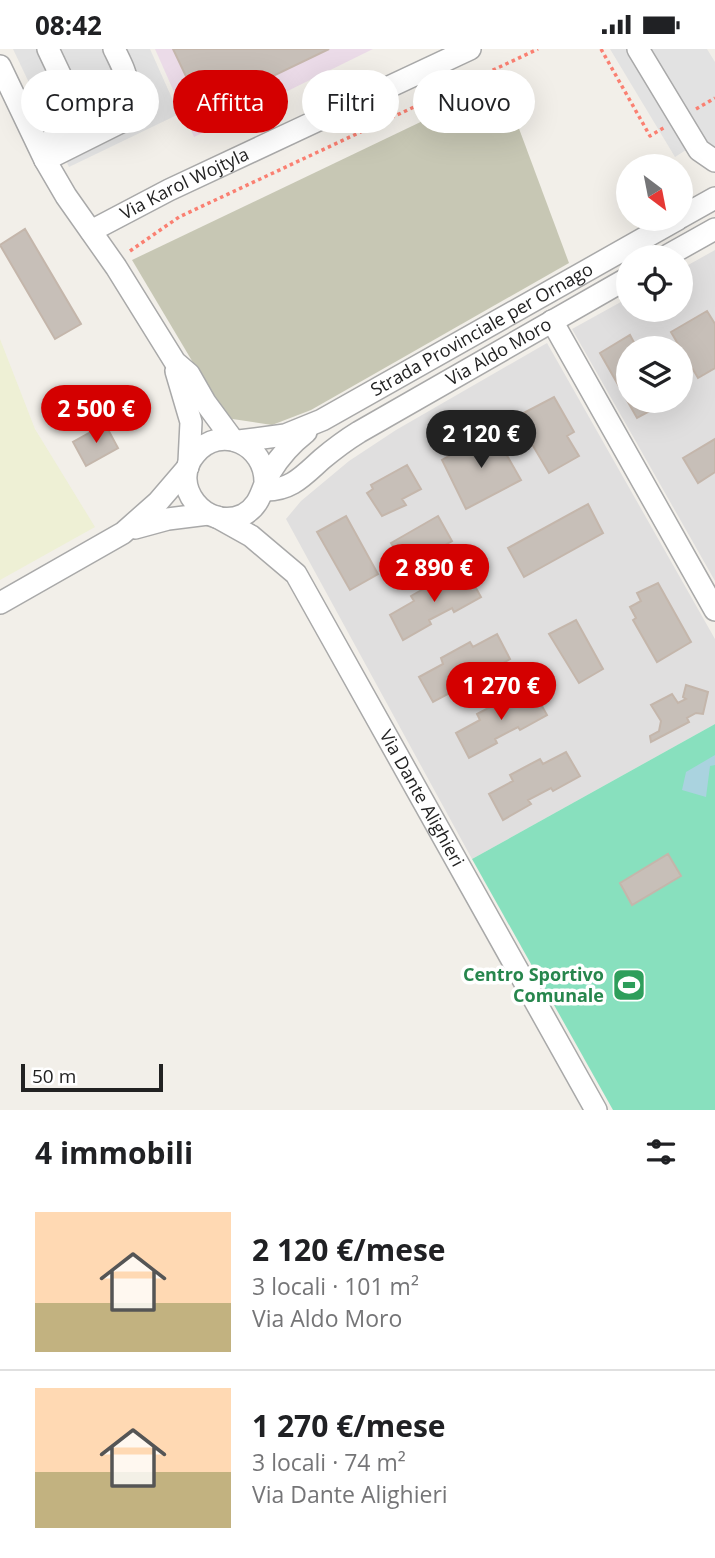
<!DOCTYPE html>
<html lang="it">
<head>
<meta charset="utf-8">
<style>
  body { margin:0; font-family:"Open Sans",sans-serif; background:#f6f6f6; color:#202124; height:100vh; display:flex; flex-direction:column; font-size:26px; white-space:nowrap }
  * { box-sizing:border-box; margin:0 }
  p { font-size:23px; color:#757577 }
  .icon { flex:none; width:38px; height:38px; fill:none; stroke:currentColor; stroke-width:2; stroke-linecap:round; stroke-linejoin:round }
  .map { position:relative; height:1061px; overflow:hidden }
  .sheet { display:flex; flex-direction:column; background:#fff; flex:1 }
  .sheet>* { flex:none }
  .hud { position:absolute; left:21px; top:21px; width:674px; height:63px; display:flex; gap:14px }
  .needle { width:46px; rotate:148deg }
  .buttons { position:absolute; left:616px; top:105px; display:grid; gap:14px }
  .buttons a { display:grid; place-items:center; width:77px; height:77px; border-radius:50%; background:#fff; box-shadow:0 7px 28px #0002; font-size:35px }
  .scale { position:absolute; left:21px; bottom:18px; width:142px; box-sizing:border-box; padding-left:7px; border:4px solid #222; border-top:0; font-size:19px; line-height:24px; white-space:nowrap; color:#222; -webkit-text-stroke:5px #fff; paint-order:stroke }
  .price { position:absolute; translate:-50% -60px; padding:0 16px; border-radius:24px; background:#d40000; color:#fff; font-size:23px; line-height:46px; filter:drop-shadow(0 2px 4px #0008) }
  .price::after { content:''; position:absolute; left:50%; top:42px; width:21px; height:16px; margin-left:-10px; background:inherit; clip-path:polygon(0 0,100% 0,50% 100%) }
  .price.selected { background:#222; color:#fff }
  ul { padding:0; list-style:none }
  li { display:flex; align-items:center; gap:21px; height:175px; padding:0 35px }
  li+li { border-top:2px solid #e0e0e0 }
  li span { display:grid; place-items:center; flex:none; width:196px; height:140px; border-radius:0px; color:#555 }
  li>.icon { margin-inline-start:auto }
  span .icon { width:84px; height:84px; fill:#fffc; stroke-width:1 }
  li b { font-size:30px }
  h2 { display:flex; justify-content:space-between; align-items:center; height:84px; padding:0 35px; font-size:30px }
  .pill { padding:0 24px; border-radius:32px; background:#fff; box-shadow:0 7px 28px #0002; font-size:24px; line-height:63px }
  .pill.selected { background:#d40000; color:#fff }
  .status { display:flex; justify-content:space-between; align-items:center; height:49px; padding:0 35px; background:#fff; direction:ltr }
  .status svg { height:19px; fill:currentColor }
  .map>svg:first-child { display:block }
  .residential { fill:#e0dfdf; fill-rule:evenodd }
  .industrial { fill:#ebdbe8 }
  .construction { fill:#c7c7b4 }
  .farmland { fill:#eef0d5 }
  .pitch { fill:#88e0be }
  .parking { fill:#e2e2e2 }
  .water { fill:#aad3df }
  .building { fill:#c7bfb8; stroke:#c4b6ab; stroke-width:2 }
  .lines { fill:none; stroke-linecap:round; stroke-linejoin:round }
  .minor-casing { stroke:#a9a9a9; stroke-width:24 }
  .path { stroke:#fa8072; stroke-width:3.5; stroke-dasharray:3.5 3.5; stroke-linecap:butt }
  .minor { stroke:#fff; stroke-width:21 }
  .labels { text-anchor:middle; stroke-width:7; stroke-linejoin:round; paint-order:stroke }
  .street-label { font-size:18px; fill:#222; stroke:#fff }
  .leisure-label { font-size:18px; font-weight:bold; fill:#27864d; stroke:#fff; text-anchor:end }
</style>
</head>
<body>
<div class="status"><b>08:42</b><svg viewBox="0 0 49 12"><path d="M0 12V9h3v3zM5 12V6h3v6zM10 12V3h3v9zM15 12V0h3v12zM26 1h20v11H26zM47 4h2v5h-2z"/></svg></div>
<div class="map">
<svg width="715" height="1061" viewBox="0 0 715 1061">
  <rect width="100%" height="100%" fill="#f2efe9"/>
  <path class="residential" d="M715 201V532L572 280 628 249V261H681V220ZM628 299H681V352H628Z
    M547 294 715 590V675L472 810 286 470 301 452 349 412 396 381Z"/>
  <path class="industrial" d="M155 0H373L194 88Z"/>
  <path class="construction" d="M502 34 569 214 311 361 272 376 226 369 132 211Z"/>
  <path class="farmland" d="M0 290 35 380 95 478 0 531Z"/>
  <path class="pitch" d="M715 675V1061H613L472 810Z"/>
  <path class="parking" d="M13 0H150L179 65 69 118Z
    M610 0H707L715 13V98L699 107 686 101 675 108Z"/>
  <path class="water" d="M715 706V716L710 717 706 748 682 741 686 723Z"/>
  <path class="building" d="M173 0H329L202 61Z
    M25 180 81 275 55 290 0 196Z
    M707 262 715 275V319L698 329 671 283Z
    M630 286 637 299H628V352H668L637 369 600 304Z
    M554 348 574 383 567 387 579 407 549 424 516 368Z
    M105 375 118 399 86 417 73 393Z
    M493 382 521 431 466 460 442 411Z
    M715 390V423L698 434 683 409Z
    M407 416 421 440 402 450 406 456 382 467 367 444 373 440 371 436Z
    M588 455 603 484 524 528 508 499Z
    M346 467 378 525 350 541 317 483Z
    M438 467 452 492 406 518 391 494Z
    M467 523 481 548 454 563 452 559 429 571 431 575 403 591 390 566 414 552 411 547 441 530 444 536Z
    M658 534 691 593 657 613 633 571 636 569 630 558 641 552 637 544Z
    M576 571 603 620 579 634 549 585Z
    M497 585 510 610 484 625 482 622 459 634 461 638 433 653 419 628 443 615 441 609 470 593 473 598Z
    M686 636 708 643 703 665 696 664 687 669 689 673 651 693 650 687 659 682 661 672 651 656 672 645 678 654 686 650 683 648Z
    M533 641 547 666 520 681 518 678 495 690 497 694 469 709 456 684 480 671 477 665 507 649 510 654Z
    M566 703 580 727 553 742 551 739 528 751 531 755 503 771 489 745 513 732 510 726 540 710 543 715Z
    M668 805 681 827 632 856 620 834Z"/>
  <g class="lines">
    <defs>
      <g id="minor">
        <path d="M48 0 84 76"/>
        <path d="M638 0 699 101 715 112"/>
        <path d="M0 17 45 111 66 147 116 218 175 313 189 325 205 353 233 391"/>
        <path d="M39 97 105 66C138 46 128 28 114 0"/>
        <path d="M45 111 127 70C135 58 134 47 129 33"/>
        <path d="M681 168 715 149"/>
        <path id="s1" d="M91 182 169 141 470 0"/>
        <path d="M665 208 715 180"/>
        <path d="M552 272 715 561"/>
        <path d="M176 322 191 373 189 413"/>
        <path id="s2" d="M239 392 285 386 322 371 678 170"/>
        <path d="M265 434C266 396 221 374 195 405 168 436 206 483 243 466 262 456 261 439 271 422 280 407 292 394 306 383"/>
        <path id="s3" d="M264 441C291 442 304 426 322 410 334 400 346 391 359 383L628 229"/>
        <path id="s4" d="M217 468 251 487 296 525 596 1061"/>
        <path d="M135 479 168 470 208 465"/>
        <path d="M0 554 123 484 158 453 188 418"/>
      </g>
    </defs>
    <use href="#minor" class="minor-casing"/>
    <path class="path" d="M601 0 650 87 665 78
      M696 60 715 49
      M130 202 179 168 538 0"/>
    <use href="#minor" class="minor"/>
  </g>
  <defs>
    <symbol id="stadium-square" viewBox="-11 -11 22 22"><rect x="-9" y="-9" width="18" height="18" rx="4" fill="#2e9e5b" stroke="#fff"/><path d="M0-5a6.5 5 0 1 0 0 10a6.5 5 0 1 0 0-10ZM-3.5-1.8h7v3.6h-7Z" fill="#fff"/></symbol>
  </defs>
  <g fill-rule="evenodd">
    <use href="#stadium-square" x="610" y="917" width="38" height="38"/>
  </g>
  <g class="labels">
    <g class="street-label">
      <text dy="6" stroke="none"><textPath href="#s1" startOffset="105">Via Karol Wojtyla</textPath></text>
      <text dy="6" stroke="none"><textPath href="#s2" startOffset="270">Strada Provinciale per Ornago</textPath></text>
      <text dy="6" stroke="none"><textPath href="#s3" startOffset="275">Via Aldo Moro</textPath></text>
      <text dy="6" stroke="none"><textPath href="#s4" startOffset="355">Via Dante Alighieri</textPath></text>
    </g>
    <g class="leisure-label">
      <text x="604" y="932">Centro Sportivo<tspan x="604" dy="21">Comunale</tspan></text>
    </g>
  </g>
</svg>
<div class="buttons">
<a><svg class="needle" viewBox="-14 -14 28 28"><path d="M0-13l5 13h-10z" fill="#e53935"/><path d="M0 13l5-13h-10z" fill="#757577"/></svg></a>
<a><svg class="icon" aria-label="locate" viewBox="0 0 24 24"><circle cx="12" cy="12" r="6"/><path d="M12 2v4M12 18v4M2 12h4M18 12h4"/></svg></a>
<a><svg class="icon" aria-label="layers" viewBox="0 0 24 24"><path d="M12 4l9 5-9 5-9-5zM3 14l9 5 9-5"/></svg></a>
</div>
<div class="scale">50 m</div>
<b class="price" style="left:96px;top:396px">2 500 €</b>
<b class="price selected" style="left:481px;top:421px">2 120 €</b>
<b class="price" style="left:434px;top:555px">2 890 €</b>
<b class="price" style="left:501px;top:673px">1 270 €</b>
<div class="hud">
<a class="pill">Compra</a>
<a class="pill selected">Affitta</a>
<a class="pill">Filtri</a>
<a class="pill">Nuovo</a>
</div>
</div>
<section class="sheet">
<h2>4 immobili<svg class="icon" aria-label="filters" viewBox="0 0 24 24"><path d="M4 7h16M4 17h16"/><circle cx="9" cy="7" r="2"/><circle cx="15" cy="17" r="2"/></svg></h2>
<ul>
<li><span style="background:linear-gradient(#ffd9b3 65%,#c2b280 0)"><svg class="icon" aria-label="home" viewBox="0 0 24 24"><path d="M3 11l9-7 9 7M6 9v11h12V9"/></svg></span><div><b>2 120 €/mese</b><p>3 locali · 101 m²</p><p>Via Aldo Moro</p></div></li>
<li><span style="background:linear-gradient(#ffd9b3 60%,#c2b280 0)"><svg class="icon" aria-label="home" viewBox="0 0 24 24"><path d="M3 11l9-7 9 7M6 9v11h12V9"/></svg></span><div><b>1 270 €/mese</b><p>3 locali · 74 m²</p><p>Via Dante Alighieri</p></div></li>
</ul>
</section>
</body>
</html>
